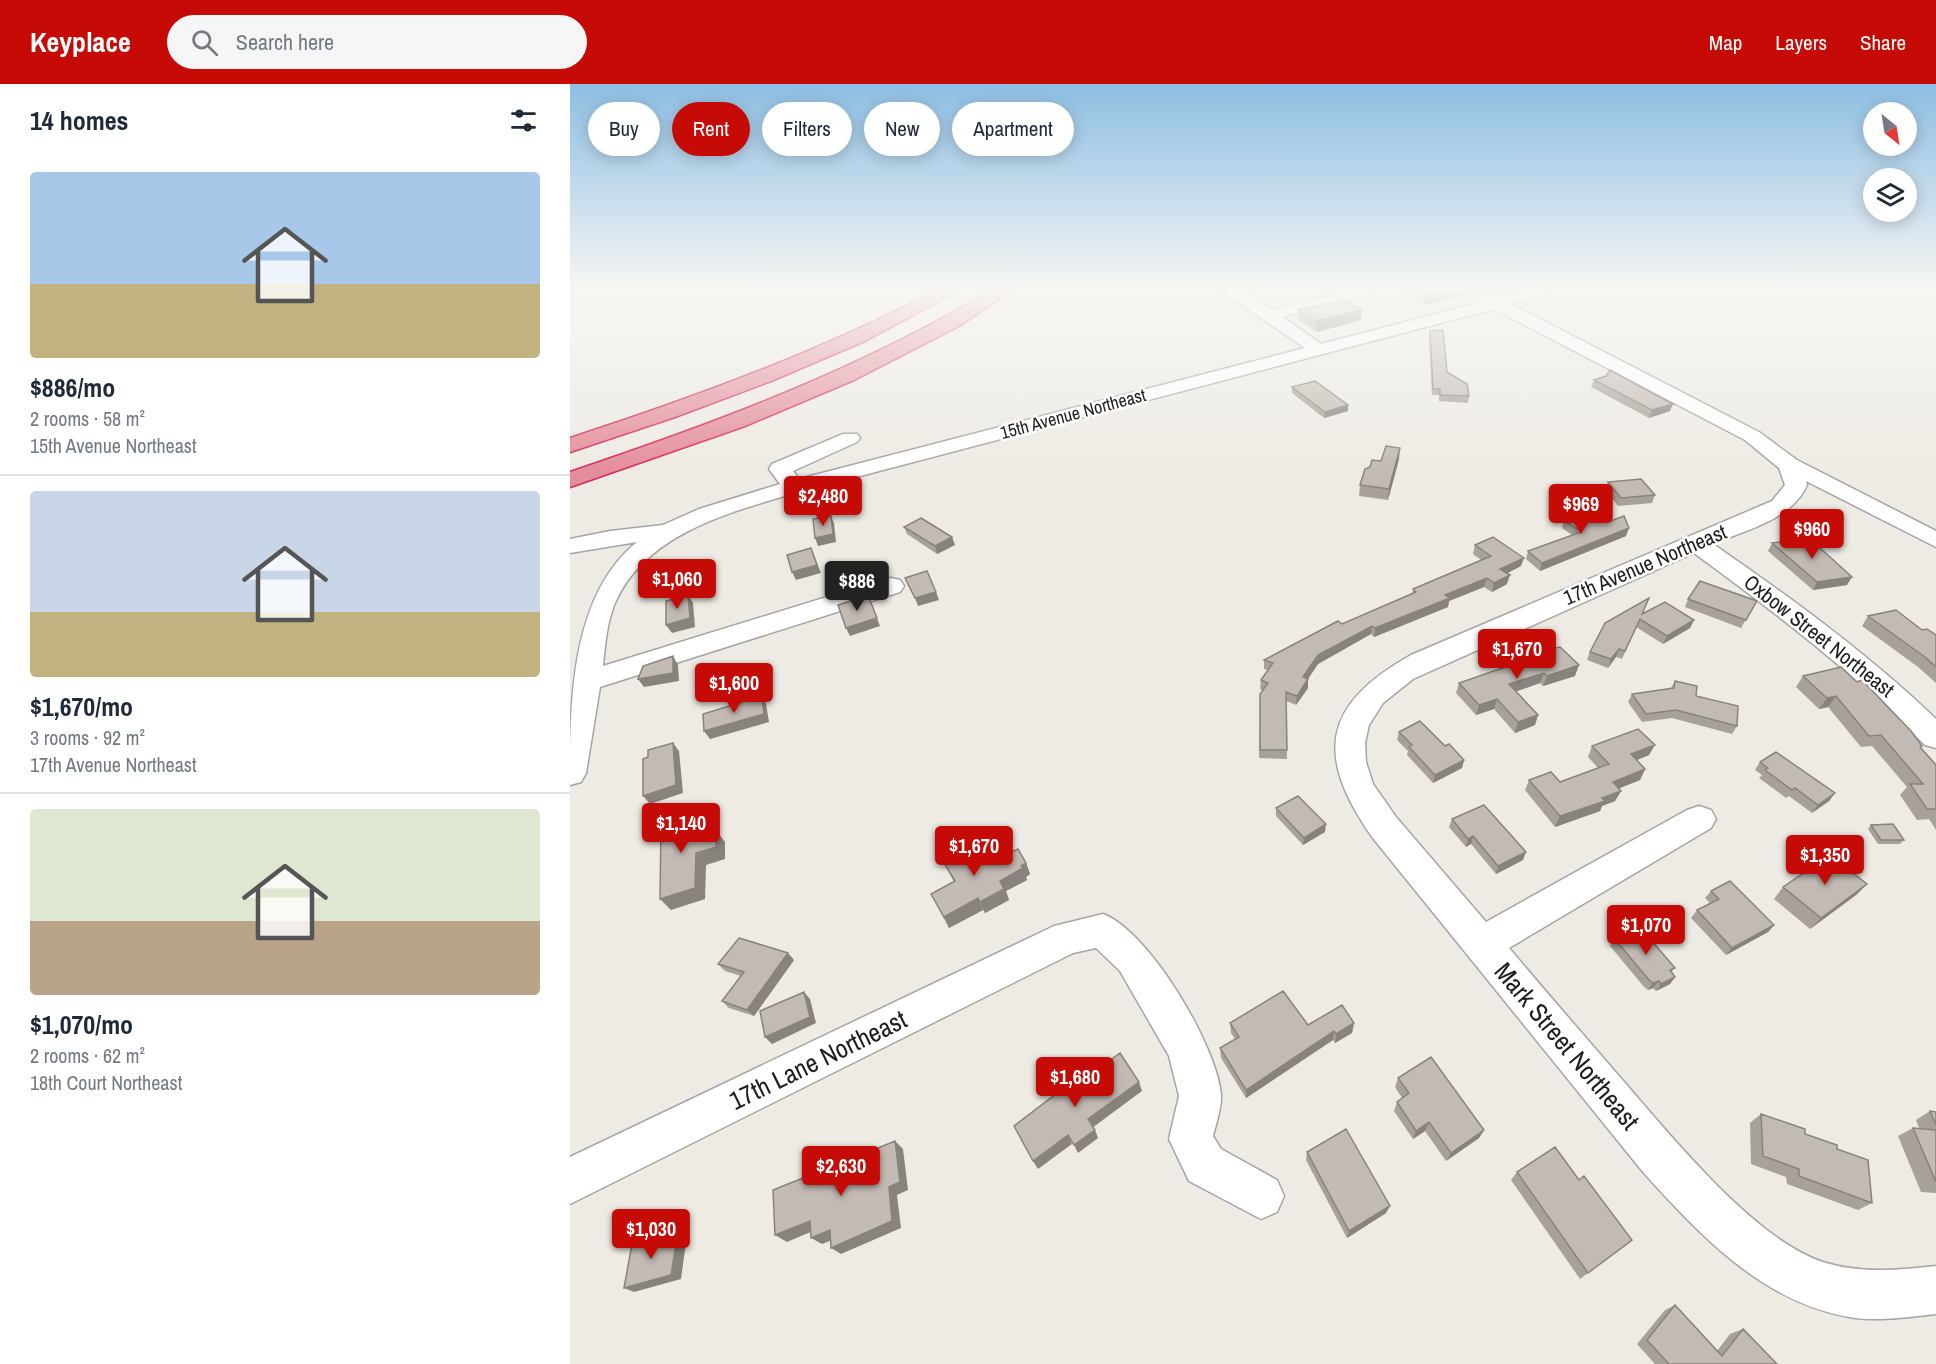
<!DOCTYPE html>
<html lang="en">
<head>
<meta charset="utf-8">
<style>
  body { margin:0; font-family:"Archivo Narrow",sans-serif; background:#f6f6f7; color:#1f2937; height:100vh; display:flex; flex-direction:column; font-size:22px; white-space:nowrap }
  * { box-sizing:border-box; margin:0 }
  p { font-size:20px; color:#747a83 }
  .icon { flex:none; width:33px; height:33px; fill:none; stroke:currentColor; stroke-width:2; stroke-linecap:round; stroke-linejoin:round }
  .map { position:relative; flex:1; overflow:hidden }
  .details { display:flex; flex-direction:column; background:#fff; width:570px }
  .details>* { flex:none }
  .banner { position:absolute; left:18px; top:18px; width:570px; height:54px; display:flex; gap:12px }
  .needle { width:39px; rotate:150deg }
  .tools { position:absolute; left:1293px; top:18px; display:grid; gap:12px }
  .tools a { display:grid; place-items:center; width:54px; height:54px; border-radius:50%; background:#fff; box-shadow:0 3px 15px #0003; font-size:30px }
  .price { position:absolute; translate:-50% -51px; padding:0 14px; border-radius:6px; background:#c60b06; color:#fff; font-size:20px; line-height:39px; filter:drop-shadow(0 2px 3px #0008) }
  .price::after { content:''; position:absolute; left:50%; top:36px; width:18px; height:14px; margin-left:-9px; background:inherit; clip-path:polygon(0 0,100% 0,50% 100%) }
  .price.on { background:#222; color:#fff }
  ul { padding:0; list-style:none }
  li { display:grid; align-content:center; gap:12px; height:318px; padding:0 30px }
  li+li { border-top:2px solid #e0e1e3 }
  li span { display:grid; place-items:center; height:186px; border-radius:6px; color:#555 }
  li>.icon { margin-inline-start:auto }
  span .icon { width:108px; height:108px; fill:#fffc; stroke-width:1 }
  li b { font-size:26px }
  h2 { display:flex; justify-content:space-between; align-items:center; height:72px; padding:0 30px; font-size:26px }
  .pill { padding:0 21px; border-radius:27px; background:#fff; box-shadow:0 3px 15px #0003; font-size:21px; line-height:54px }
  .pill.on { background:#c60b06; color:#fff }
  header { display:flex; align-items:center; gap:36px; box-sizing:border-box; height:84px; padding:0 30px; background:#c60b06; color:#fff }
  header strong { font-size:28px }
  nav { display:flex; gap:33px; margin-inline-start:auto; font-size:21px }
  .search { width:420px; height:54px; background:#f6f6f7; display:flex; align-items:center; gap:15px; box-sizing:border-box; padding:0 21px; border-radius:33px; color:#747a83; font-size:22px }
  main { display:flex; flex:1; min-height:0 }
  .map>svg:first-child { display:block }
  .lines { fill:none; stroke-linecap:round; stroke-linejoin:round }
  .minor-casing { stroke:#a5a5a5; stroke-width:3 }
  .highway-casing { stroke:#d5295e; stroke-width:3 }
  .minor { fill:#fff; fill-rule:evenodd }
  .highway { fill:#e48d9b; fill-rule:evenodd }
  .wall { fill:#a8a19a }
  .shaded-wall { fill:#88837d }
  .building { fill:#c3bbb3; stroke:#88837d; stroke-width:1.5 }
  .labels { text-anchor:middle; stroke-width:5; stroke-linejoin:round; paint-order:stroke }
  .far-street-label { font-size:18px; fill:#1e1e1e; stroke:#fff }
  .street-label { font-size:21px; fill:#1e1e1e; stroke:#fff }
  .near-street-label { font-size:26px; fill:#1e1e1e; stroke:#fff }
</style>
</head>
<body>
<header>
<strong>Keyplace</strong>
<div class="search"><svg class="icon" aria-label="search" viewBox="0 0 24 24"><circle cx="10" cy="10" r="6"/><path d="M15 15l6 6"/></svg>Search here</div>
<nav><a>Map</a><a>Layers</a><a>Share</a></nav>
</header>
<main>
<section class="details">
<h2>14 homes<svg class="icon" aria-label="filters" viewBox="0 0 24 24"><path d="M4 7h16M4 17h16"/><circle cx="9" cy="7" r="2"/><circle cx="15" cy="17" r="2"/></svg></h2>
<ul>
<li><span style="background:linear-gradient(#a9c7e8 60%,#c2b280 0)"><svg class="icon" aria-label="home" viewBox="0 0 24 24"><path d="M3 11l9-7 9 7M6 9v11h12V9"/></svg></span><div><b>$886/mo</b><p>2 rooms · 58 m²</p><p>15th Avenue Northeast</p></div></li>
<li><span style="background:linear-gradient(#c9d6e8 65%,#c2b280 0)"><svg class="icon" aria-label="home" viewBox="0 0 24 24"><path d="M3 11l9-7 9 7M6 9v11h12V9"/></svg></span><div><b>$1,670/mo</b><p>3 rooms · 92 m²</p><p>17th Avenue Northeast</p></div></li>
<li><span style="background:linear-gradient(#dfe7d0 60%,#b9a48a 0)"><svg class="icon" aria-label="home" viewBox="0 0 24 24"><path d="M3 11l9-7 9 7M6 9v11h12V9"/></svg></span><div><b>$1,070/mo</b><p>2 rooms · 62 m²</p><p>18th Court Northeast</p></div></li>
</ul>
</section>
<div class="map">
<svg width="1366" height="1280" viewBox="0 0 1366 1280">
  <rect width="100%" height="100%" fill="#eeebe4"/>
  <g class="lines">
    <defs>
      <path id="minor" d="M651 207H676L702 226 775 207H804L802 210 713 233 751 260 912 218 910 215 912 212C920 210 925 214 931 213 949 211 963 207 981 207L979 210 941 220 1189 348 1227 376 1366 447V463L1236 397 1237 401C1222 436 1175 446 1143 460 1221 514 1297 569 1366 635V664L1355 661C1284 589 1205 528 1124 469L843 595 813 619 799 641 795 659 796 678 803 700 826 733 916 838 1117 726 1129 722 1141 726 1146 735 1141 744 939 864C977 909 1016 954 1055 999 1102 1053 1185 1156 1253 1178 1290 1190 1328 1186 1366 1182V1230C1338 1233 1307 1238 1279 1233 1192 1218 1129 1150 1073 1088L802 753C745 671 752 621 841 571L1202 417 1215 401 1209 384 1175 356 924 225 218 411C154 430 74 452 45 519 37 538 35 561 33 582L312 496 321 494 330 496 334 502 330 508 30 603 16 689 11 698 0 701C0 620 0 512 67 458L0 469V455L40 447 93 441 129 425 210 400 199 385 202 380 273 350H287L290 354 287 358 223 387 229 395 735 264Z
        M533 830C579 847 647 962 651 1011 652 1023 646 1040 643 1052L651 1065 707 1096 714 1112 707 1128 691 1135 619 1097 599 1055 609 1012 599 972 550 887 526 864 503 869 0 1120V1073L484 842Z"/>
      <path id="highway" d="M366 207H388L295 257 201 297 105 333 0 368V354C126 313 248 268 366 207Z
        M420 207H441L389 242 284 296 175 342 0 403V388C146 339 288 286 420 207Z"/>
    </defs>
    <use href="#minor" class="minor-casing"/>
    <use href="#highway" class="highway-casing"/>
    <use href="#minor" class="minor"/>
    <use href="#highway" class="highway"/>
  </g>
  <path class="wall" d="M830 207H910L855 221Z
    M728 226 791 236 747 248 728 236Z
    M860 247 877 288 899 312 898 319 869 317V311H862L859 253Z
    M1024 296 1100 327 1079 334 1021 303Z
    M722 303 778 321V327L754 334 722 309Z
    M829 375 818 416 789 412 790 401Z
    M1038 398 1085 411 1082 419 1048 422 1035 405Z
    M994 436 1038 438 1056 452 970 487 956 475 958 467 1002 451 992 444Z
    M334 443 385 461 367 470 337 450Z
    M1202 459 1277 501 1243 506 1198 467Z
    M905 461 951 482 937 489V500L922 508 914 503 879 517 878 523 804 553 801 550 748 580 738 595V604L726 621 716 617 717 675 689 674 690 610 693 606 690 605 691 596 698 586 694 585V576L772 540 842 510 843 505 911 476 903 470Z
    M1118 515 1187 517 1171 544 1115 523Z
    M1072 530 1124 536 1120 544 1093 560 1066 543 1052 575 1046 573 1038 584 1017 576 1020 568Z
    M1298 532 1352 546 1366 551V599L1348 583 1292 542Z
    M959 570 1005 592 973 602 970 599 946 607 968 631 965 641 945 649 924 625 906 631 886 609 889 599 935 583 938 573Z
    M1233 592 1352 662 1351 664 1366 681V746L1359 735 1347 736 1330 711 1337 703 1302 662 1291 663 1258 623 1249 625 1226 603Z
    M1105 597 1167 642 1162 650 1102 634 1072 638 1058 618 1062 610 1101 604Z
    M829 648 875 662 894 676 892 684 863 699 837 671 838 667 827 656Z
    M1022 662 1079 671 1067 676 1075 685 1070 696 1048 704 1051 707 1045 717 1032 722 1030 727 985 743 955 706 959 696 990 698 1028 684 1018 673Z
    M1190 678 1265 709 1259 717 1242 729 1219 712 1216 714 1189 694 1192 691 1185 686Z
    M706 724 755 748 733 761 706 732Z
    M882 735 953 776 926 790 901 760 896 763 879 743Z
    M1301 741 1334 756 1330 760H1308L1298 745Z
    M371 774 415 780 456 779 460 790 456 793 457 796 436 807 439 816 415 829 413 826 379 844 361 810 384 798Z
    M1297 800 1286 811 1240 845 1204 815 1213 803Z
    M1141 807 1204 841 1198 848 1156 871 1121 834 1127 826 1140 819 1135 814Z
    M1044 854 1105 884 1101 888 1105 893 1100 900 1086 907 1083 904 1078 906 1074 903 1040 862Z
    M224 876 184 932 159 924 152 917 171 892 155 887 148 880Z
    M660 939 738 941 784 939 782 949 765 959 763 956 676 1014 651 974 650 964 665 955 661 949Z
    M828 994 914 1046 909 1054 876 1077 855 1047 843 1055 824 1027 827 1018 832 1014 825 1003Z
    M1360 1027 1366 1028V1109L1351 1108 1328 1052 1343 1044H1349L1346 1036Z
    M1191 1030 1267 1065 1302 1119 1288 1126 1217 1100 1216 1093 1181 1080 1180 1039Z
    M737 1068 816 1129 777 1154 736 1076Z
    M947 1088 1009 1096 1062 1156 1010 1195 941 1096Z
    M1105 1221 1147 1267 1160 1250 1173 1245 1207 1280H1085L1067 1260 1095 1226Z"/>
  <path class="shaded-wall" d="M871 207H910L855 221 856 211Z
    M792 226 791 236 747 248V237Z
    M1103 320 1100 327 1079 334 1082 326Z
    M778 321V327L754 334 755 328Z
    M830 364 829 375 818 416 819 405Z
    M261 432 264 439 266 458 248 462 245 454Z
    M1059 444 1056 452 970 487 972 479Z
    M382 453 385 461 367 470 365 462Z
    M241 464 251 489 226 496 222 488Z
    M954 474 951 482 928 494 930 485Z
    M940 491 937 500 922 508 924 499Z
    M1282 493 1277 501 1243 506 1247 498Z
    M917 494 914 503 879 517 878 523 804 553 805 544 875 511Z
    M366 508 369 516 348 522 345 514Z
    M118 511 123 519 125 543 102 549 96 541Z
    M298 511 310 542 280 552 276 544Z
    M1124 536 1120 544 1093 560 1097 552Z
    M802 542 801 550 748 580 733 602V593L748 571Z
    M1049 565 1046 573 1038 584 1041 575Z
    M103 572 108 581 109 597 74 603 68 595Z
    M1009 581 1005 592 973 602 977 592Z
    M974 589 970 599 936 611 939 600Z
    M738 595V604L726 621 727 612Z
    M192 612 196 620 199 638 140 655 134 647Z
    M1266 612 1258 623 1249 625 1257 614Z
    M927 615 924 625 906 631 909 621Z
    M968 631 965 641 945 649 948 638Z
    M103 659 109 667 113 709 80 720 73 712Z
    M1085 661 1079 671 1055 681 1061 670Z
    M894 676 892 684 863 699 865 691Z
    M1075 685 1070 696 1038 709 1043 698Z
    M1051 707 1045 717 1032 722 1030 727 985 743 990 732 1032 714Z
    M1265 709 1259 717 1242 729 1248 721Z
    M126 728 135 740V764L125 752Z
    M756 740 755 748 733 761 734 754Z
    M146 746 155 758V775L136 781 135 815 101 826 90 815 126 769Z
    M903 752 901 760 896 763 898 755Z
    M956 768 953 776 926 790 928 782Z
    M456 779 460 790 456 793 457 796 436 807 439 816 415 829 410 818 430 797Z
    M1297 800 1286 811 1240 845 1251 834Z
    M408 814 413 826 379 844 374 833Z
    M1204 841 1198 848 1156 871 1162 864Z
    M218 869 224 876 184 932 177 926Z
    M1105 893 1100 900 1086 907 1091 900Z
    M1089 897 1083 904 1078 906 1083 899Z
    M234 908 240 915 246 939 202 960 195 953Z
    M784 939 782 949 765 959 766 950Z
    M764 947 763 956 676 1014V1006Z
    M569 998 572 1007 522 1044 518 1035Z
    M859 1038 855 1047 843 1055 846 1047Z
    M525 1046 528 1054 508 1069 504 1061Z
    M914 1046 909 1054 876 1077 881 1069Z
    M498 1051 502 1060 468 1085 463 1077Z
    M325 1057 333 1065 338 1106 327 1111 331 1144 271 1170 261 1164 319 1103Z
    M820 1122 816 1129 777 1154 779 1147Z
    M240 1137 250 1144 217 1158 205 1151Z
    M260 1146 270 1153 252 1160 241 1154Z
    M108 1147 117 1151 111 1195 64 1208 54 1204Z"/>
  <path class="building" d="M849 207H871L856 211Z
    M773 216 792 226 747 237 728 226Z
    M873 246 877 288 897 300 899 312 870 311V305H863L860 247Z
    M1040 286 1103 320 1082 326 1024 296 1036 292Z
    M745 297 778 321 755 328 722 303Z
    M816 362 830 364 819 405 790 401 795 385 800 383 802 376 811 377Z
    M1071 395 1085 411 1051 414 1038 398Z
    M1020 426 1038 438 1054 432 1059 444 972 479 958 467 1011 448 994 436Z
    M261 432 263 450 245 454 243 435Z
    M351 434 382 453 365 462 334 443Z
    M923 453 954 474 930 485 940 491 924 499 917 494 875 511 880 514 805 544 802 542 748 571 733 593 738 595 727 612 716 608 717 666H690V610L698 599 691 596 703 579 694 576 768 537 772 540 846 508 843 505 921 472 905 461Z
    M1239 454 1282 493 1247 498 1202 459Z
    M241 464 247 481 222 488 217 471Z
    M357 487 366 508 345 514 335 494Z
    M1130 497 1187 517 1176 536 1118 515Z
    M118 511 120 534 96 541V517Z
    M298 511 307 534 276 544 268 521Z
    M1079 514 1072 530 1095 518 1124 536 1097 552 1070 535 1055 567 1049 565 1041 575 1020 568 1035 539Z
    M1326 526 1352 546 1357 545 1366 551V583L1355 573 1298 532Z
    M990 563 1009 581 977 592 974 589 939 600 968 631 948 638 927 615 909 621 889 599 944 580 938 573 956 567 959 570Z
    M103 572V589L68 595 73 582Z
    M1271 583 1287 598 1292 596 1341 647 1352 662 1350 663 1366 681V725H1357L1340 700H1353L1311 651 1299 652 1266 612 1257 614 1233 592Z
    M1105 597 1127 602 1126 612 1168 622 1167 642 1106 626 1076 630 1062 610 1104 604Z
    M192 612 194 630 134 647 133 630Z
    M850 637 875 662 879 660 894 676 865 691 839 663 842 661 829 648Z
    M1068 645 1085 661 1061 670 1075 685 1043 698 1051 707 1032 714 1035 717 990 732 959 696 981 688 990 698 1039 680 1022 662Z
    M103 659 106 701 73 712V675L78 673V666Z
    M1206 668 1265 709 1248 721 1225 704 1222 706 1195 686 1198 684 1190 678Z
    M728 712 756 740 734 754 706 724Z
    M914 721 956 768 928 782 903 752 898 755 882 735Z
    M126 728 125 752 146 746V763L126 769 125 804 90 815 91 738Z
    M1323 740 1334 756H1311L1301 741Z
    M402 758 415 780 448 765 456 779 451 782 453 784 430 797 434 805 410 818 408 814 374 833 361 810 385 797 371 774Z
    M1260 771 1297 800 1251 834 1213 803Z
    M1160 797 1204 841 1162 864 1127 826 1149 815 1141 807Z
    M1069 842 1105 884 1100 886 1105 893 1091 900 1089 897 1083 899 1079 896 1044 854Z
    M169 854 218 869 177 926 152 917 174 888 148 880Z
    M713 907 738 941 772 921 784 939 766 950 764 947 676 1006 650 964 669 953 660 939Z
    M234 908 240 933 195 953 190 927Z
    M550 969 569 998 518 1035 525 1046 504 1061 498 1051 463 1077 444 1042 499 1000 501 1004Z
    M861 973 914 1046 881 1069 859 1038 846 1047 827 1018 839 1009 828 994Z
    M1360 1027 1366 1028V1041Z
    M1191 1030 1235 1045V1050L1267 1061V1065L1298 1076 1302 1119 1229 1092V1085L1193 1072Z
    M1343 1044 1366 1046V1098Z
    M776 1045 820 1122 779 1147 737 1068Z
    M325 1057 330 1098 319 1103 322 1137 261 1164 260 1146 241 1154 240 1137 205 1151 203 1106Z
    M985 1063 1009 1096 1014 1092 1062 1156 1018 1189 947 1088Z
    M108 1147 101 1191 54 1204 62 1160Z
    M1105 1221 1152 1272 1173 1245 1207 1280H1099L1077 1256Z"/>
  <linearGradient id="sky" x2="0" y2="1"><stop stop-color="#8dbee3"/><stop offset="0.53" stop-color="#f7f6f3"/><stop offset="1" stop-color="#f7f6f3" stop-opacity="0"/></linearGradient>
  <rect width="1366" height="387" fill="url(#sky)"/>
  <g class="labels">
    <g class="far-street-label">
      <text transform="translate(503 330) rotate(-15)" y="6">15th Avenue Northeast</text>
    </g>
    <g class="street-label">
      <text transform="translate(1075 481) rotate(-23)" y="7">17th Avenue Northeast</text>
      <text transform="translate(1249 552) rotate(38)" y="7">Oxbow Street Northeast</text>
    </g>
    <g class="near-street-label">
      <text transform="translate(997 962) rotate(50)" y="9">Mark Street Northeast</text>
      <text transform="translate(248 976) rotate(-26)" y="9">17th Lane Northeast</text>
    </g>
  </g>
</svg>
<div class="tools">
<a><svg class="needle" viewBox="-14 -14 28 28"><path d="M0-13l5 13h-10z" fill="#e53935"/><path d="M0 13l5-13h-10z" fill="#747a83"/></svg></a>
<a><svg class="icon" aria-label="layers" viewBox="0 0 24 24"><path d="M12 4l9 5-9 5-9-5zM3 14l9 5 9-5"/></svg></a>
</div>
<b class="price" style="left:253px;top:443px">$2,480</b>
<b class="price" style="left:1011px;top:451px">$969</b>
<b class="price" style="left:1242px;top:476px">$960</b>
<b class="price" style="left:107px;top:526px">$1,060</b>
<b class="price on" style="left:287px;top:528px">$886</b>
<b class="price" style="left:947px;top:596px">$1,670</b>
<b class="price" style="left:164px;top:630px">$1,600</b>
<b class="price" style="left:111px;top:770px">$1,140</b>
<b class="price" style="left:404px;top:793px">$1,670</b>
<b class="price" style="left:1255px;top:802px">$1,350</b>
<b class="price" style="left:1076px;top:872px">$1,070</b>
<b class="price" style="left:505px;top:1024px">$1,680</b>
<b class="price" style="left:271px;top:1113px">$2,630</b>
<b class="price" style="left:81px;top:1176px">$1,030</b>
<div class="banner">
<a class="pill">Buy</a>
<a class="pill on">Rent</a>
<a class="pill">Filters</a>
<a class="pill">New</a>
<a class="pill">Apartment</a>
</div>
</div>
</main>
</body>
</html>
